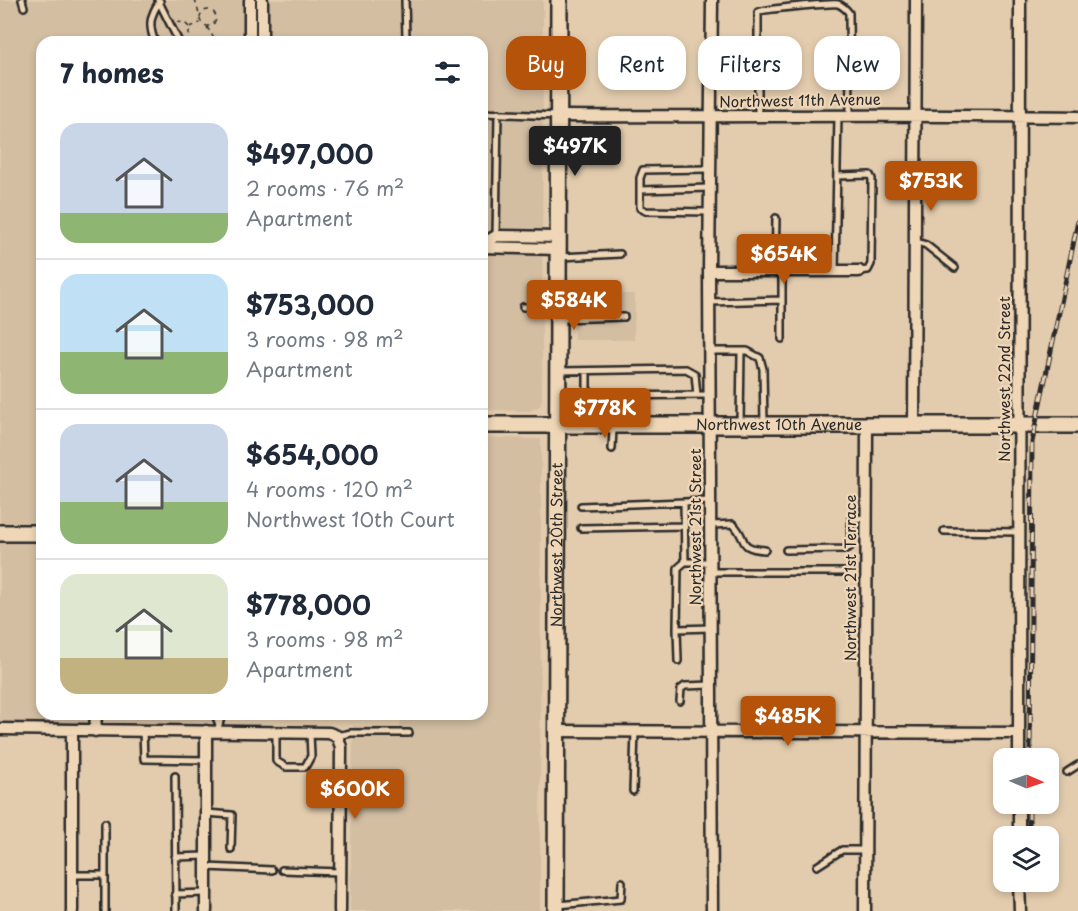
<!DOCTYPE html>
<html lang="en">
<head>
<meta charset="utf-8">
<style>
  body { margin:0; font-family:"Playpen Sans",sans-serif; background:#f2f2f3; color:#1f2937; height:100vh; display:flex; flex-direction:column; font-size:22px; white-space:nowrap }
  * { box-sizing:border-box; margin:0 }
  p { font-size:20px; color:#747a83 }
  .icon { flex:none; width:33px; height:33px; fill:none; stroke:currentColor; stroke-width:2; stroke-linecap:round; stroke-linejoin:round }
  .map { position:relative; flex:1; overflow:hidden }
  .side { position:absolute; left:36px; top:36px; width:452px; height:684px; display:flex; flex-direction:column; background:#fff; border-radius:18px; box-shadow:0 3px 9px #0003 }
  .side>* { flex:none }
  .top-card { position:absolute; left:506px; top:36px; width:482px; height:54px; display:flex; gap:12px }
  .needle { width:39px; rotate:92deg }
  .fabs { position:absolute; left:993px; top:748px; display:grid; gap:12px }
  .fabs a { display:grid; place-items:center; width:66px; height:66px; border-radius:12px; background:#fff; box-shadow:0 3px 9px #0003; font-size:30px }
  .price { position:absolute; translate:-50% -51px; padding:0 14px; border-radius:6px; background:#b45309; color:#fff; font-size:20px; line-height:39px; filter:drop-shadow(0 2px 3px #0008) }
  .price::after { content:''; position:absolute; left:50%; top:36px; width:18px; height:14px; margin-left:-9px; background:inherit; clip-path:polygon(0 0,100% 0,50% 100%) }
  .price.active { background:#222; color:#fff }
  ul { padding:0; list-style:none }
  li { display:flex; align-items:center; gap:18px; height:150px; padding:0 24px }
  li+li { border-top:2px solid #e0e1e3 }
  li span { display:grid; place-items:center; flex:none; width:168px; height:120px; border-radius:18px; color:#555 }
  li>.icon { margin-inline-start:auto }
  span .icon { width:72px; height:72px; fill:#fffc; stroke-width:1 }
  li b { font-size:26px }
  h2 { display:flex; justify-content:space-between; align-items:center; height:72px; padding:0 24px; font-size:26px }
  .chip { padding:0 21px; border-radius:18px; background:#fff; box-shadow:0 3px 9px #0003; font-size:21px; line-height:54px }
  .chip.active { background:#b45309; color:#fff }
  .map>svg:first-child { display:block }
  .built { fill:#d3bea2 }
  .lines { fill:none; stroke-linecap:round; stroke-linejoin:round }
  .lane-casing { stroke:#2b2b2b; stroke-width:10 }
  .street-casing { stroke:#2b2b2b; stroke-width:15 }
  .secondary-casing { stroke:#2b2b2b; stroke-width:20 }
  .path { stroke:#2b2b2b; stroke-width:1.5; stroke-dasharray:4.5 4.5; stroke-linecap:butt }
  .lane { stroke:#efd6b6; stroke-width:5 }
  .street { stroke:#efd6b6; stroke-width:10 }
  .secondary { stroke:#efd6b6; stroke-width:15 }
  .rail-casing { stroke:#2b2b2b; stroke-width:5 }
  .rail { stroke:#efd6b6; stroke-width:3; stroke-dasharray:9; stroke-linecap:butt }
  .labels { text-anchor:middle; stroke-width:4.5; stroke-linejoin:round; paint-order:stroke }
  .street-label { font-size:15px; fill:#2b2b2b; stroke:#efd6b6 }
</style>
</head>
<body>
<div class="map">
<svg width="1078" height="911" viewBox="0 0 1078 911">
  <rect width="100%" height="100%" fill="#e3ccae"/>
  <filter id="ink" filterUnits="userSpaceOnUse"><feTurbulence type="fractalNoise" baseFrequency=".0167" numOctaves="2"/><feDisplacementMap in="SourceGraphic" scale="12" xChannelSelector="R" yChannelSelector="G"/><feConvolveMatrix kernelMatrix="1 2 1 2 8 2 1 2 1" color-interpolation-filters="sRGB"/></filter>
  <g filter="url(#ink)">
    <path class="built" d="M0 0H543L542 398 540 406 530 411 482 410V42H42V714H214V723L0 722Z
      M574 294H635L634 340H574Z
      M482 437 541 439 540 911H350L353 726 400 728 401 714H482Z"/>
    <g class="lines">
      <defs>
        <path id="lane" d="M22 0 24 7
          M158 0 179 42
          M405 0 406 38
          M155 42C148 26 150 15 160 1
          M482 113 558 116
          M758 117V12C762 9 832 3 838 4 843 6 846 9 849 13L850 115
          M709 169 643 170 640 178V208L646 211 710 212
          M837 176 870 175 872 179 871 264 868 270 859 271
          M640 190 710 188
          M496 236 498 113
          M917 242 926 245 955 268
          M560 257 620 254
          M775 271 776 218
          M782 271V339
          M835 271 838 115
          M710 302 782 300
          M523 307H556
          M560 319 624 317
          M711 351H747L760 358 763 369 764 424
          M559 371 686 369 695 374 697 395
          M587 371V388L592 396 710 395
          M603 423V396
          M740 424 741 351
          M612 449 613 428
          M684 503 685 562
          M581 506 710 501
          M712 525 733 524C749 540 736 548 765 550
          M581 528 685 526
          M944 531 1019 532
          M786 550 846 549 850 547 851 519 866 518
          M710 562H685L678 568 677 629 711 628
          M711 572H844
          M677 629 678 661
          M680 701 681 689 685 686 711 685
          M215 714 219 725
          M143 731 144 759 206 760
          M217 732 222 714
          M276 732V761L286 767H305L311 756 310 733
          M337 736 351 733H409
          M1067 772 1078 765
          M175 776 176 911
          M633 791 635 732
          M206 813 232 815 231 849
          M175 857 206 856
          M817 866 842 850H865
          M206 867 272 870
          M282 870 340 872
          M72 875H105
          M175 894 206 893
          M558 905 621 899 622 882
          M105 911V823"/>
        <path id="street" d="M250 0V42
          M262 42V0
          M559 116C732 117 905 114 1078 117
          M482 244 496 236 558 237
          M482 247 558 249
          M709 271H859
          M914 425 916 0
          M0 729 329 733 337 736 341 747 340 911
          M95 731 96 714
          M557 731 1019 733
          M1019 759 1020 0
          M1019 804V837
          M1019 882 1020 911
          M72 911V730
          M206 911V731
          M712 911 709 271 712 0
          M865 911 867 425"/>
        <g id="secondary">
          <path id="s1" d="M482 425H1078"/>
          <path d="M0 533H42"/>
          <path id="s2" d="M556 911 559 0"/>
        </g>
      </defs>
      <use href="#lane" class="lane-casing"/>
      <use href="#street" class="street-casing"/>
      <use href="#secondary" class="secondary-casing"/>
      <path class="path" d="M195 0 199 14
        M200 18a8 8 0 1 1 16 0a8 8 0 1 1-16 0Z
        M177 22 185 23 189 27V35L185 39
        M190 27 200 23
        M207 27 216 42"/>
      <use href="#lane" class="lane"/>
      <use href="#street" class="street"/>
      <use href="#secondary" class="secondary"/>
      <defs>
        <path id="rail" d="M1030 759 1032 442 1078 221
          M1029 837V804"/>
      </defs>
      <use href="#rail" class="rail-casing"/>
      <use href="#rail" class="rail"/>
    </g>
  </g>
  <g class="labels">
    <g class="street-label">
      <text transform="translate(800 101) rotate(-1)" y="5">Northwest 11th Avenue</text>
      <text transform="translate(1005 379) rotate(-90)" y="5">Northwest 22nd Street</text>
      <text dy="5" stroke="none"><textPath href="#s1" startOffset="297">Northwest 10th Avenue</textPath></text>
      <text transform="translate(696 527) rotate(-90)" y="5">Northwest 21st Street</text>
      <text dy="5" stroke="none"><textPath href="#s2" startOffset="366">Northwest 20th Street</textPath></text>
      <text transform="translate(851 578) rotate(-90)" y="5">Northwest 21st Terrace</text>
    </g>
  </g>
</svg>
<div class="fabs">
<a><svg class="needle" viewBox="-14 -14 28 28"><path d="M0-13l5 13h-10z" fill="#e53935"/><path d="M0 13l5-13h-10z" fill="#747a83"/></svg></a>
<a><svg class="icon" aria-label="layers" viewBox="0 0 24 24"><path d="M12 4l9 5-9 5-9-5zM3 14l9 5 9-5"/></svg></a>
</div>
<b class="price active" style="left:575px;top:177px">$497K</b>
<b class="price" style="left:931px;top:212px">$753K</b>
<b class="price" style="left:784px;top:285px">$654K</b>
<b class="price" style="left:574px;top:331px">$584K</b>
<b class="price" style="left:605px;top:439px">$778K</b>
<b class="price" style="left:788px;top:747px">$485K</b>
<b class="price" style="left:355px;top:820px">$600K</b>
<div class="top-card">
<a class="chip active">Buy</a>
<a class="chip">Rent</a>
<a class="chip">Filters</a>
<a class="chip">New</a>
</div>
<section class="side">
<h2>7 homes<svg class="icon" aria-label="filters" viewBox="0 0 24 24"><path d="M4 7h16M4 17h16"/><circle cx="9" cy="7" r="2"/><circle cx="15" cy="17" r="2"/></svg></h2>
<ul>
<li><span style="background:linear-gradient(#c9d6e8 75%,#8fb573 0)"><svg class="icon" aria-label="home" viewBox="0 0 24 24"><path d="M3 11l9-7 9 7M6 9v11h12V9"/></svg></span><div><b>$497,000</b><p>2 rooms · 76 m²</p><p>Apartment</p></div></li>
<li><span style="background:linear-gradient(#bfe0f5 65%,#8fb573 0)"><svg class="icon" aria-label="home" viewBox="0 0 24 24"><path d="M3 11l9-7 9 7M6 9v11h12V9"/></svg></span><div><b>$753,000</b><p>3 rooms · 98 m²</p><p>Apartment</p></div></li>
<li><span style="background:linear-gradient(#c9d6e8 65%,#8fb573 0)"><svg class="icon" aria-label="home" viewBox="0 0 24 24"><path d="M3 11l9-7 9 7M6 9v11h12V9"/></svg></span><div><b>$654,000</b><p>4 rooms · 120 m²</p><p>Northwest 10th Court</p></div></li>
<li><span style="background:linear-gradient(#dfe7d0 70%,#c2b280 0)"><svg class="icon" aria-label="home" viewBox="0 0 24 24"><path d="M3 11l9-7 9 7M6 9v11h12V9"/></svg></span><div><b>$778,000</b><p>3 rooms · 98 m²</p><p>Apartment</p></div></li>
</ul>
</section>
</div>
</body>
</html>
